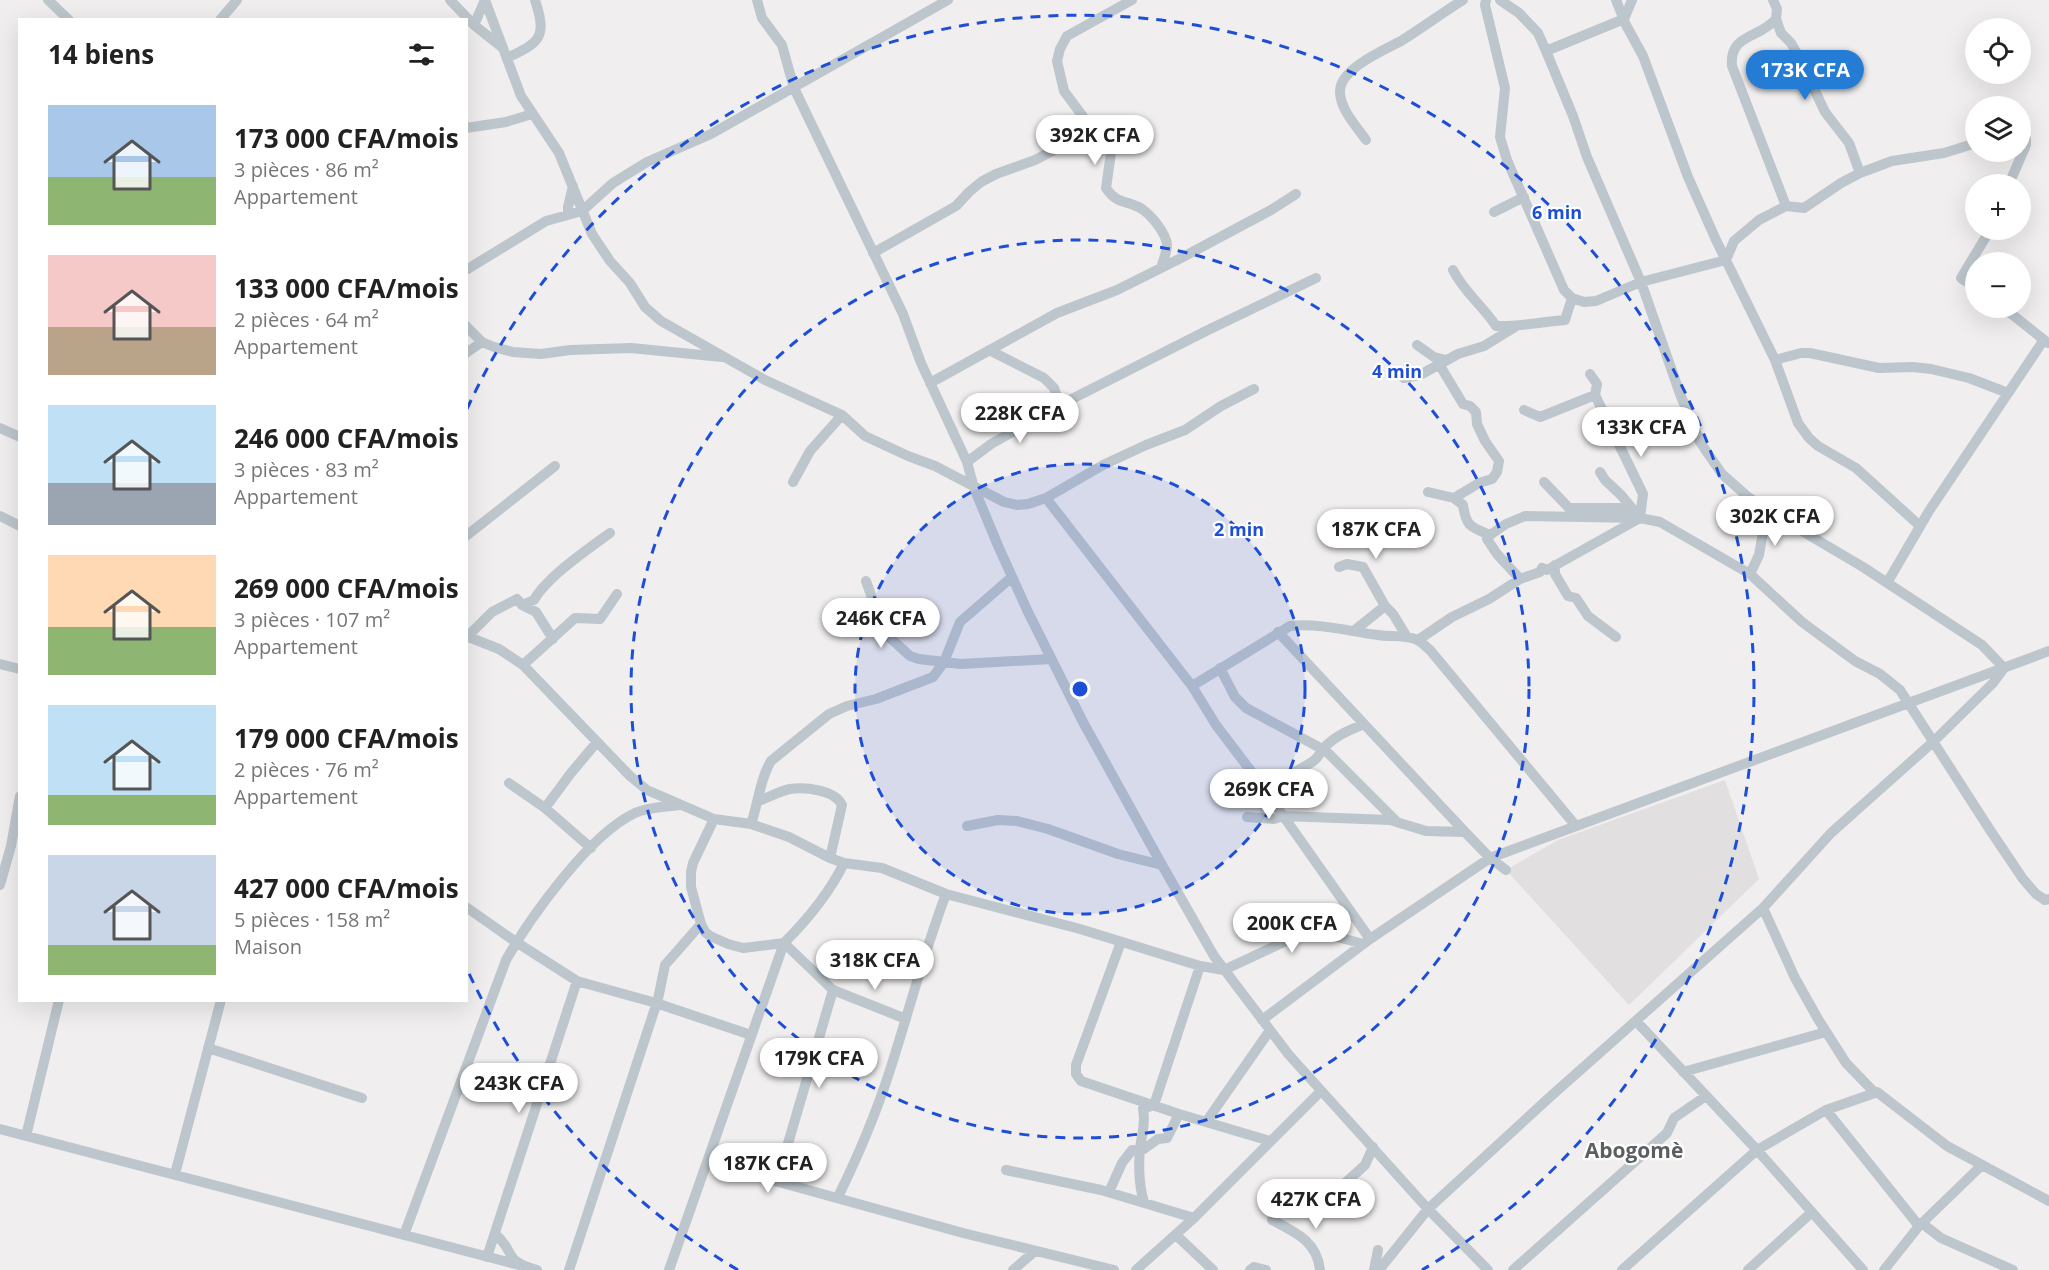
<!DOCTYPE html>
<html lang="fr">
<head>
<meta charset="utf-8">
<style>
  body { margin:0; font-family:"Open Sans",sans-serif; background:#f6f6f6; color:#222; height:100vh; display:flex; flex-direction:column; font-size:22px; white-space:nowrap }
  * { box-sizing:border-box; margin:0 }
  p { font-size:20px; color:#767676 }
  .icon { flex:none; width:33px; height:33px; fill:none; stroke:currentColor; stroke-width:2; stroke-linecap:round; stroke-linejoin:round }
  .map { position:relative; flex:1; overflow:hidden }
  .side { position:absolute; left:18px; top:18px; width:450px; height:984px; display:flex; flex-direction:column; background:#fff; border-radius:0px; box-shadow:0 6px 24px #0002 }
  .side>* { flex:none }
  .buttons { position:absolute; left:1965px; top:18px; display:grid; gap:12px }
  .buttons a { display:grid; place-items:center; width:66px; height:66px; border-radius:50%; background:#fff; box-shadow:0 6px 24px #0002; font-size:30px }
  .price { position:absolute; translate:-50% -51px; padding:0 14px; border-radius:21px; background:#fff; color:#222; font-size:20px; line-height:39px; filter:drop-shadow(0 2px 3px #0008) }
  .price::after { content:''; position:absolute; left:50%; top:36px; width:18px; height:14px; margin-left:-9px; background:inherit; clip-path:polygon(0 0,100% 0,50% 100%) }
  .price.selected { background:#247cd4; color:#fff }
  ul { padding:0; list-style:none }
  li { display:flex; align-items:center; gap:18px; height:150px; padding:0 30px }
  li span { display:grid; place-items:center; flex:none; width:168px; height:120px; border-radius:0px; color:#555 }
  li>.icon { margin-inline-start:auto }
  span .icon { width:72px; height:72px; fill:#fffc; stroke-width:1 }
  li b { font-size:26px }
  h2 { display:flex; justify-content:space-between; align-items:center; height:72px; padding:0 30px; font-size:26px }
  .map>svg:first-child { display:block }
  .education { fill:#e1dfdf }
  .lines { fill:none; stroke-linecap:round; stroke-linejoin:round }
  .street { stroke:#bdc6cc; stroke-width:10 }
  .ring { fill:none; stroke:#1d4ed8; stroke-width:3; stroke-dasharray:10 8 }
  .labels { text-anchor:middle; stroke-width:4.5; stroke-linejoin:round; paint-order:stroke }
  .quarter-label { font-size:21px; font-weight:bold; fill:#5b5f62; stroke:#fff }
  .centre { fill:#1d4ed8; stroke:#fff; stroke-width:3 }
  .ring-label { font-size:18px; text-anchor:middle; font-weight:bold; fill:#1d4ed8; stroke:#fff; stroke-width:4.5; stroke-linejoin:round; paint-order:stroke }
</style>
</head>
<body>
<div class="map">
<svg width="2049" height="1270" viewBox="0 0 2049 1270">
  <rect width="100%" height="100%" fill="#f0eeee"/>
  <path class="education" d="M1725 780 1759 879 1629 1005 1506 870 1558 840Z"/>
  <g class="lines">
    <path class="street" d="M48 0 69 20
      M450 0 474 25 503 48
      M485 0 521 96 559 153 592 234 610 261 630 283 645 307 661 321 765 380 842 415 865 436 908 456 935 466 1004 502 1017 505 1028 504 1046 498 1103 465 1146 445 1185 430 1221 406 1254 389
      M757 0 762 18 782 45 794 88 903 314 921 363 967 462 974 488 999 548 1028 612 1083 722 1162 865 1214 956 1289 1055 1428 1209 1488 1270
      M1132 0 1067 36 1060 49 1057 61 1064 91 1087 122 1106 142 1111 153 1106 188C1117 205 1128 200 1142 209 1152 216 1166 233 1167 245 1167 252 1163 261 1161 268
      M1486 0 1485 5 1505 88 1500 137 1507 160 1564 290 1572 298 1584 302 1596 301 1641 282 1726 260 1734 241 1759 220 1786 206 1804 208 1841 183 1860 173 1892 161 1944 153 1976 143
      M1616 0 1626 25 1643 56 1688 177 1716 240 1775 360 1798 423 1809 438 1818 446 1856 468 1920 526
      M1773 0 1777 9 1776 19C1759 39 1729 34 1732 66L1786 206
      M1776 19 1781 33 1791 43 1799 57 1825 112 1849 143 1860 173
      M220 20 237 0
      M474 25 485 0
      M1546 51 1624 19 1632 0
      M507 58C541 42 547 37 535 0
      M466 128 506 122 532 114
      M1366 140C1357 127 1340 109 1340 92 1339 69 1384 50 1401 41 1422 28 1442 13 1463 0
      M2009 184 2026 145V139L2020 137
      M1494 212 1524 197
      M568 215V207L573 186
      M873 253 956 206 969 192 981 182 996 174 1035 160 1062 146 1087 122
      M466 270 546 221 582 211 613 183 647 162 711 134 948 0
      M1453 270C1464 292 1483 306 1496 326 1519 327 1541 322 1565 320L1572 298
      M1976 288 1961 278 1990 230
      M2004 308 2048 343
      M466 326 482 342 494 347 513 352 541 354 570 350 631 348 722 357
      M1417 345 1434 357 1446 360
      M989 350 1044 378 1054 388 1060 405
      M466 353 482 342
      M1775 360 1801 353H1810L1879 368 1913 367 1931 369 1969 378 2008 393
      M1439 364 1463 404 1470 406 1476 412 1477 424 1485 441 1499 461 1497 472 1492 479 1479 483 1454 498 1463 505C1466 526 1470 527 1490 535
      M1590 374 1597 384 1595 395
      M1404 378 1420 375 1458 354 1484 346 1515 327
      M930 383 1057 313 1117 290 1183 257 1271 210 1296 194
      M1524 410 1540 417 1595 395 1643 494 1640 518 1621 495 1605 480 1600 472
      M0 428 20 437
      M967 462 991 444 1060 405 1206 331 1316 278
      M793 482 810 451 842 415
      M1544 482 1569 508H1632
      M1428 492 1454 498
      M1046 498 1192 686 1216 725 1260 783 1370 939
      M0 516 20 526
      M1490 535 1506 524 1525 516 1640 518 1660 522 1750 574 1802 622 1855 661 1880 674 1900 690 1990 830 2023 879 2036 894 2045 900 2049 899
      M466 536 555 466
      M1555 565V574L1568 596 1576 598 1588 616 1616 637
      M1339 567 1347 564 1363 567 1385 606
      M1750 574 1759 555 1767 509
      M1520 579 1540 572 1542 568 1547 570 1640 518
      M866 581 882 626 887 635 910 656 919 659 961 664 1051 659
      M1887 583 1929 511 2043 341
      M522 605 534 600C547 577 588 549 610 533
      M1355 630 1385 606 1393 614 1407 637
      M1278 632 1465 832 1490 858 1506 870
      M466 636 499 649 523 665 630 776 647 790 714 819 751 824 789 837 830 858 844 863 882 868 946 894 1080 929 1200 966 1224 970 1288 940 1309 934 1323 933 1363 944
      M466 638 492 612 517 599 522 605 536 612 553 639
      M1418 640 1452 617 1489 599 1520 579 1497 554 1487 539 1490 535
      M0 664 20 669
      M523 665 575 618 600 619 617 594
      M1220 668 1235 697 1246 708 1326 751 1397 822
      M1192 686 1290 626C1320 623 1348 631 1378 635 1390 637 1403 635 1415 639 1421 641 1425 646 1430 650L1576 826
      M509 783 545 808 591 848
      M1260 783C1278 779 1297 772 1312 762 1319 758 1319 753 1324 748 1334 736 1350 730 1364 724
      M759 801C769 797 780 791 790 789 806 787 835 790 842 805L830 858
      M545 808 571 773 597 742
      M1247 817 1274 819 1284 816 1390 820 1426 831 1465 832
      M714 819 693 863 691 872V887L701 924 705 932 710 936 728 944 743 948 784 943C808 919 829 894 844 863
      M751 824C758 804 760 779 771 761L829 714 847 706 876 699 933 677 944 662 960 622 1012 577
      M967 826 998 820 1017 821 1048 829 1118 854 1162 865
      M0 885 11 846 20 796
      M466 907 516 942 577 981 656 1003 751 1035
      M1763 908 1795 978 1818 1019 1846 1063 1875 1093 1877 1092 1947 1146 2049 1201
      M1121 942 1076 1065V1074L1081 1081 1179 1114 1270 1141
      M1262 1020 1370 939 1490 858 2049 651
      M1636 1021 1757 1150 1863 1270
      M208 1048 362 1098
      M1683 1072 1826 1032
      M1154 1105 1200 966
      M1826 1110 1919 1226
      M1206 1122 1270 1030
      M0 1129 519 1265
      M26 1136 59 1000
      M707 1162 963 1233 1114 1270
      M1006 1170 1101 1190 1194 1218
      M175 1174 221 1000
      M777 1181 833 990
      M1290 1191 1292 1207 1301 1213 1317 1209 1335 1196 1344 1184 1365 1165 1373 1147
      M1109 1192 1122 1163 1132 1150 1141 1151 1158 1139 1167 1138 1179 1114
      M838 1197C858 1156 876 1114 890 1070 909 1011 924 952 946 894
      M1144 1202C1138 1184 1138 1155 1142 1136 1144 1126 1145 1119 1143 1109L1153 1105
      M1272 1220C1295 1232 1317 1241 1320 1270
      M1923 1224 1941 1238 2013 1270
      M495 1234C516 1251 502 1261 537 1270
      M404 1235 506 960C531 916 590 834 635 813 648 807 666 807 680 805
      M1176 1235 1213 1270
      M487 1257 577 981
      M569 1270 658 999 665 965 701 924
      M669 1270 784 943 833 990 906 1019
      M1013 1270 1034 1252
      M1136 1270 1194 1218 1321 1091
      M1250 1270 1254 1267 1266 1270
      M1374 1270 1378 1250
      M1379 1270 1428 1209 1551 1096 1763 908 1831 833 1933 742 1993 683 2004 668 1982 645 1863 567 1785 521 1748 497 1722 474 1700 442 1680 394 1641 282 1587 157 1573 116 1546 51 1538 33 1519 13 1500 0
      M1513 1270 1667 1133 1674 1118 1706 1096
      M1622 1270 1757 1150 1826 1110 1875 1093
      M1748 1270 1812 1212
      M1884 1270 1919 1226 1982 1165"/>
  </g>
  <circle cx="1080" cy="689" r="225" fill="#1d4ed8" fill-opacity=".12"/>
  <g class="ring">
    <circle cx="1080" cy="689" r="225"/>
    <circle cx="1080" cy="689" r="449"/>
    <path d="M738 1270A674 674 0 0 1 467 969M467 409A674 674 0 1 1 1422 1270"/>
  </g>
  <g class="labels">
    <g class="quarter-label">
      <text x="1634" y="1158">Abogomè</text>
    </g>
  </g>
  <circle cx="1080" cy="689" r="9" class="centre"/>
  <g class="ring-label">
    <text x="1557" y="219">6 min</text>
    <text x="1397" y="378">4 min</text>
    <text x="1239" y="536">2 min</text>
  </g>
</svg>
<div class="buttons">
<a><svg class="icon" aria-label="locate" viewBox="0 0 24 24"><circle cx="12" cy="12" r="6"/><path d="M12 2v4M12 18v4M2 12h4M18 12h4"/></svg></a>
<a><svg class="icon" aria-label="layers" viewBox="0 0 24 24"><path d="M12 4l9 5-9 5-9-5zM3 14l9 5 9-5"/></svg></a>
<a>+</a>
<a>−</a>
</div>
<b class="price selected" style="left:1805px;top:101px">173K CFA</b>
<b class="price" style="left:1095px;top:166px">392K CFA</b>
<b class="price" style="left:1020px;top:444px">228K CFA</b>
<b class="price" style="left:1641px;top:458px">133K CFA</b>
<b class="price" style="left:1775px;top:547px">302K CFA</b>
<b class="price" style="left:1376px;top:560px">187K CFA</b>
<b class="price" style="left:881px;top:649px">246K CFA</b>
<b class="price" style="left:1269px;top:820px">269K CFA</b>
<b class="price" style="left:1292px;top:954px">200K CFA</b>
<b class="price" style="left:875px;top:991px">318K CFA</b>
<b class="price" style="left:819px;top:1089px">179K CFA</b>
<b class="price" style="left:519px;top:1114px">243K CFA</b>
<b class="price" style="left:768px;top:1194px">187K CFA</b>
<b class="price" style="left:1316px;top:1230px">427K CFA</b>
<section class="side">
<h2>14 biens<svg class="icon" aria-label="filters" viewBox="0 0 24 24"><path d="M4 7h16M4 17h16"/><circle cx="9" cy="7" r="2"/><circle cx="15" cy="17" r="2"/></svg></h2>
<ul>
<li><span style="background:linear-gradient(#a9c7e8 60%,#8fb573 0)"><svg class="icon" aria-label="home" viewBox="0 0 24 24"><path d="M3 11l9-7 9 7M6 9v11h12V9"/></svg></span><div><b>173 000 CFA/mois</b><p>3 pièces · 86 m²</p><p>Appartement</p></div></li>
<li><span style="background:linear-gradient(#f6c9c9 60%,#b9a48a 0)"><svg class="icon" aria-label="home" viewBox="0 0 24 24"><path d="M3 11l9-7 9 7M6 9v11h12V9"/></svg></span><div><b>133 000 CFA/mois</b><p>2 pièces · 64 m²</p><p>Appartement</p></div></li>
<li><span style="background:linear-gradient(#bfe0f5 65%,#9aa5b1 0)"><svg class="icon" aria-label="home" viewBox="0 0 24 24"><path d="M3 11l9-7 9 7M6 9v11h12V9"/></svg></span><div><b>246 000 CFA/mois</b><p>3 pièces · 83 m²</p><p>Appartement</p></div></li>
<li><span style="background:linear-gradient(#ffd9b3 60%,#8fb573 0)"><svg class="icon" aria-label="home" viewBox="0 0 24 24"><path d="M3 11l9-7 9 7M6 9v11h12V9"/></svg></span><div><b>269 000 CFA/mois</b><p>3 pièces · 107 m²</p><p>Appartement</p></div></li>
<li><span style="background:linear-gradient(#bfe0f5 75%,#8fb573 0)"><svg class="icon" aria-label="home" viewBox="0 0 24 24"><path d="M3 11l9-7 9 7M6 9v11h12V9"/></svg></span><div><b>179 000 CFA/mois</b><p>2 pièces · 76 m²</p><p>Appartement</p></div></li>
<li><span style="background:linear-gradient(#c9d6e8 75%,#8fb573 0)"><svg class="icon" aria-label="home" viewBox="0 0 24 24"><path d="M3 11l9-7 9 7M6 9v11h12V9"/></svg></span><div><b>427 000 CFA/mois</b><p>5 pièces · 158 m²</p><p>Maison</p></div></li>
</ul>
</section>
</div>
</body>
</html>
